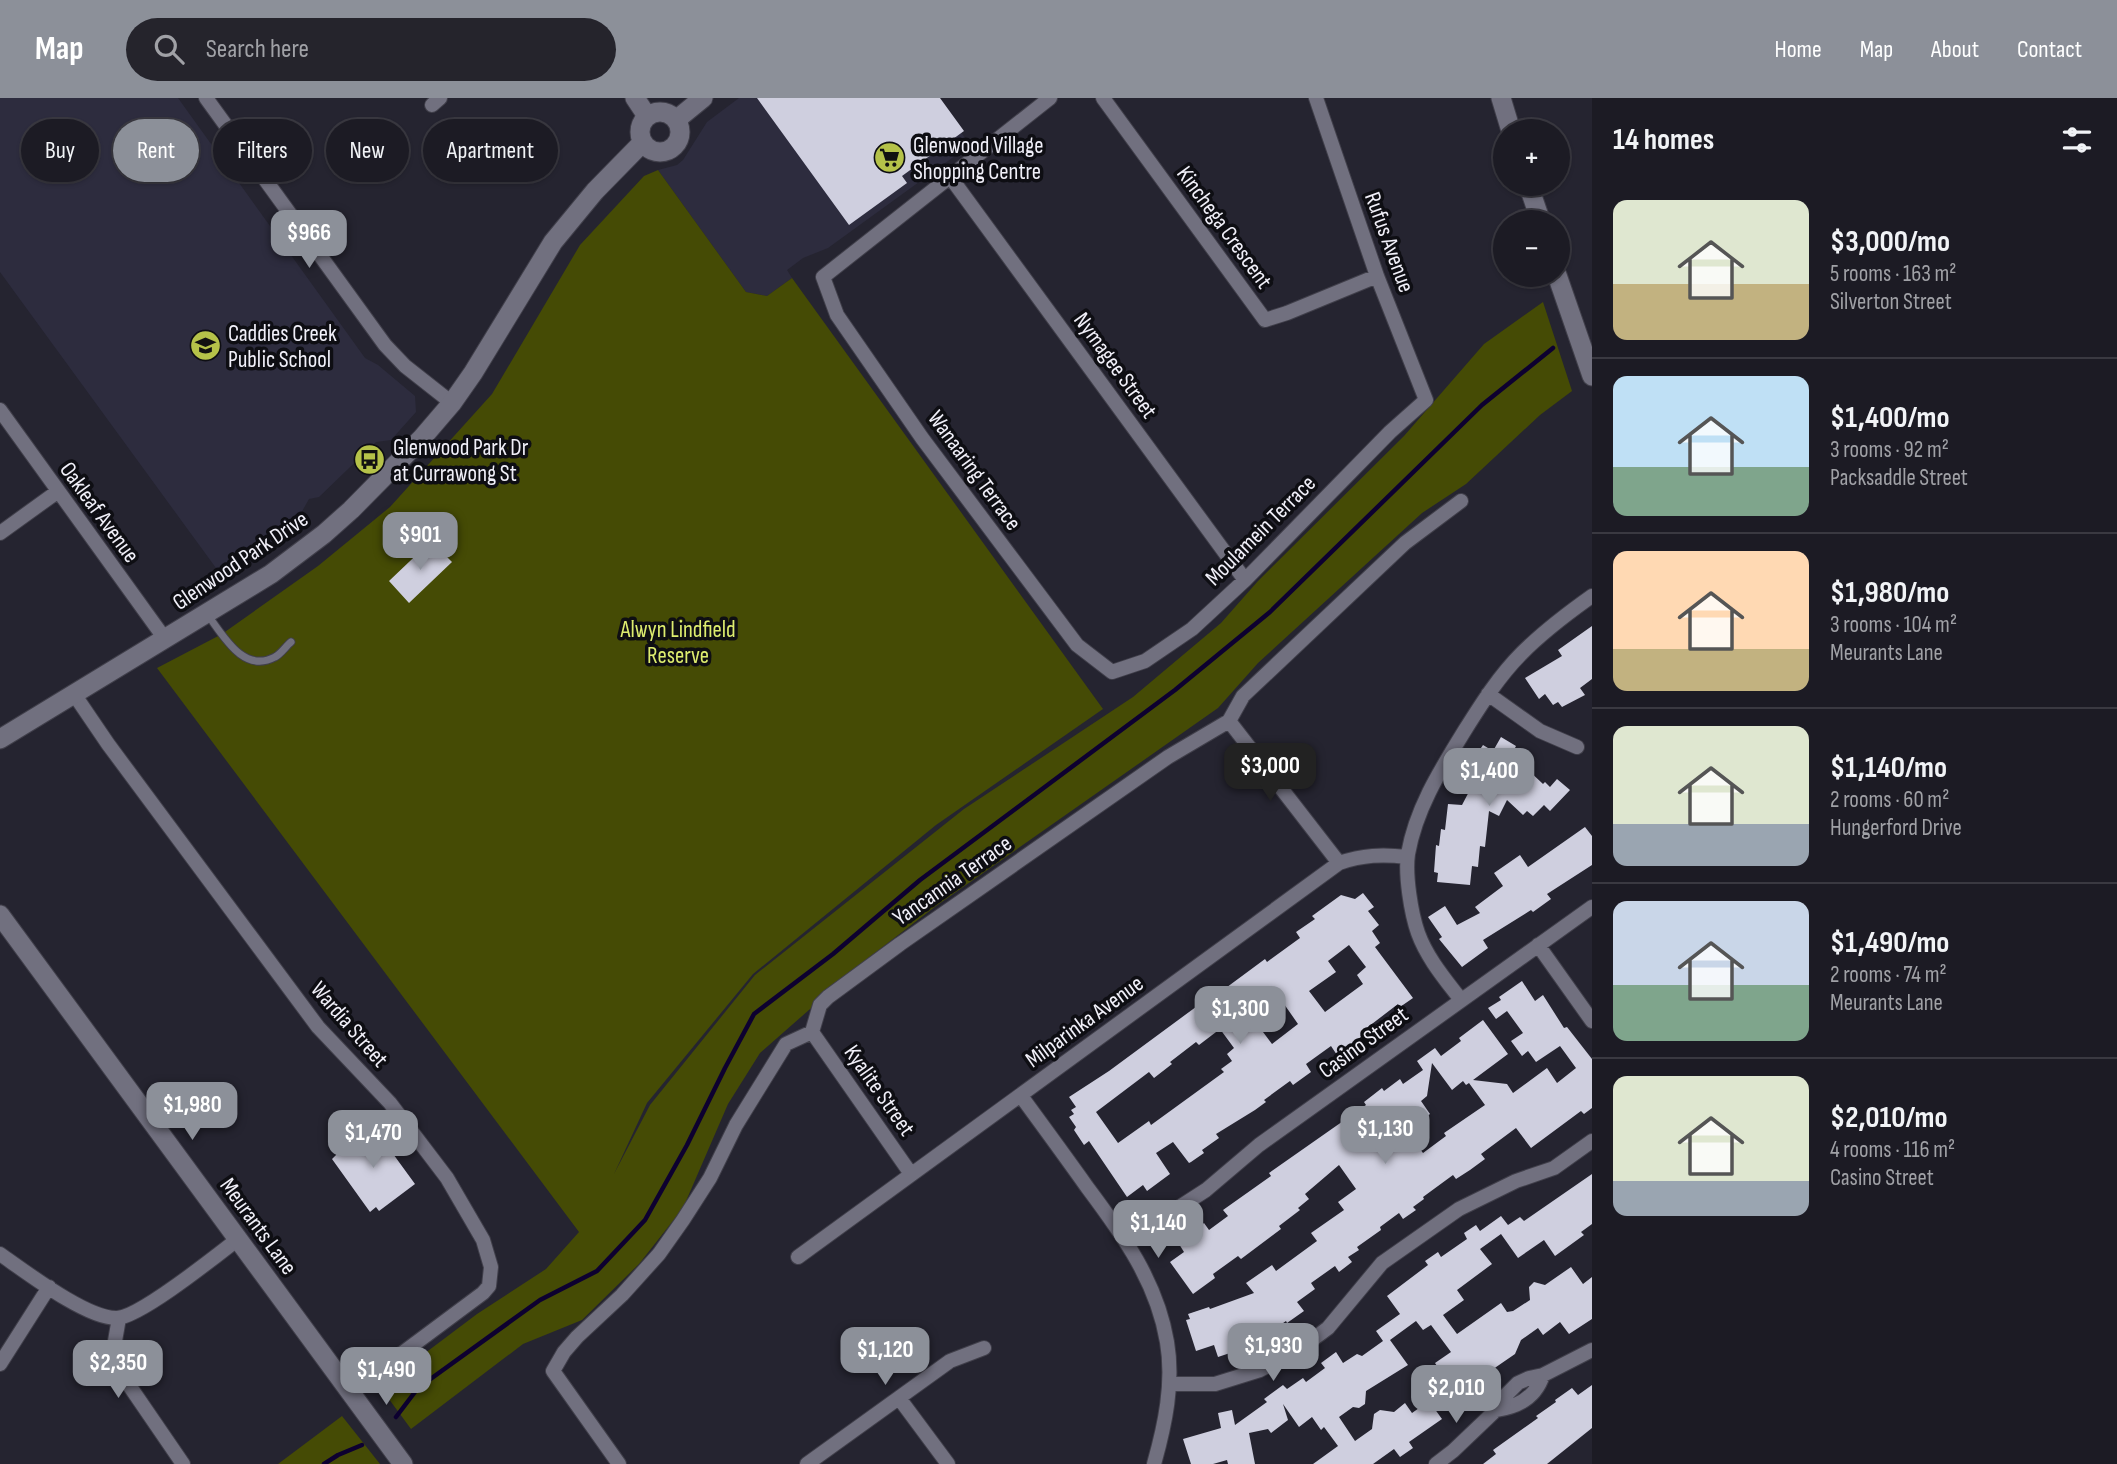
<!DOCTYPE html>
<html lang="en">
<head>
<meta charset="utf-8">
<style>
  body { margin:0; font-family:"Sofia Sans Condensed",sans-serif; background:#25242c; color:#f1f3f6; height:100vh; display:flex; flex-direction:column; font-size:26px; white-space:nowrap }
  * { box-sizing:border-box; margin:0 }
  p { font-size:23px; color:#a0a1a6 }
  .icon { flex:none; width:38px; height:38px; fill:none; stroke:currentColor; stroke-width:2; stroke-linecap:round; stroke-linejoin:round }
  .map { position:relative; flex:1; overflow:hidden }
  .sheet { display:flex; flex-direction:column; background:#1c1b24; width:525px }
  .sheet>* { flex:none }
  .guide { position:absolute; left:21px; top:21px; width:665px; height:63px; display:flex; gap:14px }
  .fabs { position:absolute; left:1493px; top:21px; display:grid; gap:14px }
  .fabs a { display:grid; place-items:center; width:77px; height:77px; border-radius:50%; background:#1c1b24; box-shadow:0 2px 5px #0004,0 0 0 2px #3a3941; font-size:35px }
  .price { position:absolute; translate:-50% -60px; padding:0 16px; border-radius:14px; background:#8c9099; color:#fff; font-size:23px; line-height:46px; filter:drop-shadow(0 2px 4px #0008) }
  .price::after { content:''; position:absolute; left:50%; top:42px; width:21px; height:16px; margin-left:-10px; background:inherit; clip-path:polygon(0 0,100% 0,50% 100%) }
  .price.current { background:#222; color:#fff }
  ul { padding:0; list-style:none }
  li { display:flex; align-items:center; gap:21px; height:175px; padding:0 21px }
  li+li { border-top:2px solid #3a3941 }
  li span { display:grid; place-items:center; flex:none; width:196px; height:140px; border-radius:14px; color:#555 }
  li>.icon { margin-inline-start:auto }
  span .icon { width:84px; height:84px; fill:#fffc; stroke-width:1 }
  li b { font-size:30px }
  h2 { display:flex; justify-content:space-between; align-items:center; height:84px; padding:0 21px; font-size:30px }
  .pill { padding:0 24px; border-radius:32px; background:#1c1b24; box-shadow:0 2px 5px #0004,0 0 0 2px #3a3941; font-size:24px; line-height:63px }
  .pill.current { background:#8c9099; color:#fff }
  header { display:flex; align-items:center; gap:42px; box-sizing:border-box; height:98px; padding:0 35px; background:#8c9099; color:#fff }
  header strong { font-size:33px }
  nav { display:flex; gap:38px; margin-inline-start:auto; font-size:24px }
  .search { width:490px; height:63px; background:#25242c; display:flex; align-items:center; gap:18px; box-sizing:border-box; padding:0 24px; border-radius:38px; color:#a0a1a6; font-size:26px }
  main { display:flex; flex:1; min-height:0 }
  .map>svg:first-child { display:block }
  .built { fill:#2d2c3e }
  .green { fill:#454b05 }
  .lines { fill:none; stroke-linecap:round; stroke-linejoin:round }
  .stream { stroke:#0d0030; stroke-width:4.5 }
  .building { fill:#cfcfdf; fill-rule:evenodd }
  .lane-casing { stroke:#403f4a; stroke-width:9 }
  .street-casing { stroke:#403f4a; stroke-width:16 }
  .secondary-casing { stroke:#403f4a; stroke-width:21 }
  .lane { stroke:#71707f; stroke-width:7 }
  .street { stroke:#71707f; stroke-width:14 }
  .secondary { stroke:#71707f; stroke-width:19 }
  .labels { text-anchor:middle; stroke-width:7; stroke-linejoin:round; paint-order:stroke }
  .poi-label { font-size:23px; fill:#f1f0f9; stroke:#0e0e13; text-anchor:start }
  .street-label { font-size:23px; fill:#f1f0f9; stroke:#0e0e13 }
  .park-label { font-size:23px; fill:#deed6f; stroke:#0e0e13 }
</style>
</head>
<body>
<header>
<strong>Map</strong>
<div class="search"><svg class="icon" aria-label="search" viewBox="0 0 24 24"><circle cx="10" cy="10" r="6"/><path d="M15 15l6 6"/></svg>Search here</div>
<nav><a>Home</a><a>Map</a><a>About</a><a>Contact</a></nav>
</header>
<main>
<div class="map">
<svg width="1592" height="1366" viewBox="0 0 1592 1366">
  <rect width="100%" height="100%" fill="#252430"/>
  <path class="built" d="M0 0H178L365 260 378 267 415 298 416 314 391 342 376 344 319 399 309 401 288 438 224 481 0 174Z
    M739 0H937L970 47 828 150 803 160 787 172 792 180 767 198 746 194 658 72 677 67 683 62 707 24Z"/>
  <path class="green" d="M658 72 746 194 767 198 792 180 1103 611 936 727 753 876 647 1005 614 1076 650 1007 755 877 964 711 1133 599 1221 525 1258 483 1404 338 1484 246 1543 204 1572 293 1540 317 1466 386 1422 415 1258 565 1218 610 936 808 867 861 760 955 728 1006 683 1110 639 1166 582 1222 523 1246 411 1331 380 1289 477 1216 546 1171 579 1134 157 570 222 536 318 468 390 409 492 296 580 147 644 78Z
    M342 1318 380 1366H278Z"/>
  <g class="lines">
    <path class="stream" d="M396 1319 418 1290 540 1202 597 1173 645 1122 687 1047 725 970 754 916 833 856 920 782 1175 592 1270 514 1482 307 1553 250
      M324 1366 338 1357 362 1347"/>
  </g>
  <path class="building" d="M757 0H940L964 33 902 78 907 85 849 127Z
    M431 443 452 464 409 505 389 483Z
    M1592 528V581L1580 590 1585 597 1562 609 1558 604 1553 607 1545 596 1539 601 1525 580 1562 558 1558 552Z
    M1501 639 1516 648 1514 652 1524 658 1521 663 1528 667 1526 670 1543 686 1545 684 1550 689 1557 681 1570 692 1550 713 1544 707 1533 718 1527 713 1523 717 1507 702 1499 718 1489 713 1485 749 1480 748 1478 769 1472 768 1470 787 1437 784 1438 775 1434 774 1436 747 1439 748 1441 731 1445 732 1448 706 1462 707 1473 686 1462 680 1470 666 1483 647 1493 653Z
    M1585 729 1592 738V767L1547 796 1551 801 1533 814 1531 812 1483 842 1488 850 1462 869 1439 841 1442 839 1428 819 1445 808 1457 827 1480 815 1475 809 1503 788 1494 775 1520 757 1528 769Z
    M1363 795 1374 809 1368 813 1379 827 1372 833 1380 845 1375 849 1413 900 1400 909 1398 906 1368 929 1370 932 1337 957 1331 948 1306 966 1311 974 1293 987 1290 983 1264 1002 1266 1004 1255 1012 1216 1036 1219 1040 1202 1052 1204 1055 1191 1064 1189 1065 1173 1044 1156 1055 1170 1076 1147 1093 1143 1087 1127 1099 1089 1043 1084 1047 1074 1032 1076 1029 1069 1019 1074 1016 1071 1012 1076 1009 1069 999 1109 973 1204 903 1202 901 1213 893 1215 895H1219L1265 861 1267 864 1300 840 1296 834 1315 821 1312 818 1341 797 1355 801ZM1349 847 1366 869 1357 877 1363 886 1325 914 1309 893 1336 874 1328 863ZM1284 906 1298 926 1272 946 1257 926ZM1220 931 1234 950 1227 956 1232 963 1221 971 1224 974 1151 1027 1149 1023 1118 1045 1096 1014 1149 974 1154 980 1172 966 1170 964 1196 944 1199 947Z
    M1522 883 1535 903 1543 897 1564 930 1567 929 1592 961V1010L1584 1016 1581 1013 1531 1050 1516 1030 1481 1056 1485 1061 1470 1072 1456 1081 1453 1077 1423 1099 1424 1101 1413 1109 1416 1112 1403 1121 1399 1115 1380 1129 1381 1132 1357 1149 1359 1152 1348 1159 1352 1164 1339 1174 1335 1168 1311 1185 1315 1191 1297 1204 1304 1213 1287 1225 1286 1223 1259 1242 1232 1250 1233 1254 1218 1259 1214 1247 1196 1253 1186 1222 1190 1221 1188 1216 1209 1209 1210 1211 1254 1195 1246 1185 1272 1167 1276 1173 1317 1143 1311 1135 1344 1112 1338 1104 1356 1091 1339 1067 1305 1096 1309 1101 1298 1110 1300 1112 1279 1128 1281 1131 1241 1161 1238 1158 1213 1176 1215 1180 1193 1196 1170 1164 1184 1154 1179 1146 1204 1125 1209 1132 1228 1118 1223 1112 1271 1078 1269 1075 1366 1007 1364 1004 1382 990 1384 993 1400 981 1403 986 1423 972 1417 963 1435 950 1441 958 1461 943 1459 940 1483 922 1508 956 1473 982 1507 986 1513 995 1547 970 1557 985 1576 970 1560 948 1536 964 1528 953 1522 958 1511 943 1523 935 1507 913 1496 921 1488 910 1501 902 1499 899ZM1432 965 1452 992 1463 983 1466 987 1469 985 1485 1007 1444 1035 1446 1038 1423 1055 1407 1033 1430 1016 1421 1003 1427 998Z
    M372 1027 415 1086 379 1113 376 1109 370 1114 332 1061 337 1056 336 1054Z
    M1592 1076V1126L1581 1134 1584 1137 1555 1158 1544 1142 1518 1160 1501 1136 1480 1151 1492 1166 1457 1192 1464 1202 1443 1217 1457 1236 1501 1205 1507 1214 1513 1213 1530 1202 1529 1189 1534 1184 1545 1187 1571 1169 1583 1186 1592 1179V1221L1569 1236 1560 1224 1543 1237 1538 1230 1521 1242 1515 1256 1470 1287 1474 1292 1461 1301 1458 1295 1438 1308 1423 1287 1441 1274 1435 1265 1451 1254 1431 1227 1423 1232 1416 1223 1390 1242 1408 1267 1366 1293 1365 1306 1359 1310 1353 1309 1339 1319 1355 1343 1372 1331 1374 1316 1380 1312 1394 1314 1405 1305 1412 1315 1429 1303 1442 1321 1409 1344 1413 1350 1400 1359 1394 1351 1373 1366H1313L1338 1348 1324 1329 1321 1332 1312 1319 1299 1329 1283 1306 1288 1322 1271 1335 1268 1331 1249 1335 1255 1366H1228L1227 1362 1213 1366H1191L1183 1341 1221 1330 1218 1315 1232 1312 1235 1327 1267 1304 1264 1301 1283 1287 1287 1291 1303 1280 1306 1284 1325 1270 1321 1265 1336 1254 1343 1265 1357 1256 1362 1258 1383 1243 1376 1233 1400 1216 1387 1198 1428 1167 1425 1163 1438 1154 1441 1159 1467 1141 1464 1135 1476 1127 1480 1133 1501 1118 1508 1127 1520 1119 1524 1123Z
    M1592 1287V1330L1547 1366H1483L1496 1356 1493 1352 1538 1320 1536 1318 1556 1304 1555 1302 1572 1290 1578 1297Z"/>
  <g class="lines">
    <defs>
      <path id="lane" d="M207 516C223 537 243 576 275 559 281 556 286 548 291 544"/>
      <path id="street" d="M206 0 385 247 405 268 452 305
        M1050 0 823 179 837 217 922 340 1077 547 1112 574 1145 563 1192 531 1245 482 1390 334 1426 302 1377 178 1316 0
        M1103 0 1265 222 1287 215 1377 178
        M432 7 440 0
        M951 80 1245 482
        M0 312 165 541
        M0 435 57 394
        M74 596 108 646 318 929 390 1005 447 1080 483 1142 491 1169 489 1188 483 1195 350 1294
        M1488 596 1540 633 1577 649
        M1229 623 1339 765
        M1538 847 1592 923
        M1461 902C1445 881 1427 860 1418 835 1411 815 1405 777 1408 756 1416 710 1441 671 1465 632 1482 605 1499 578 1522 555 1543 534 1568 515 1592 498
        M812 934 911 1076
        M1021 998C1043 1028 1065 1058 1087 1089 1123 1137 1157 1184 1167 1244 1174 1285 1165 1327 1154 1366
        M1127 1143 1206 1092 1259 1047 1592 809
        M0 1156C26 1174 87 1221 117 1220 140 1219 216 1158 238 1141
        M798 1159 1339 765C1363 757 1382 756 1407 759
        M119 1220 115 1243 120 1274 183 1366
        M0 1266 49 1189
        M1169 1286H1215L1260 1272 1297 1253 1328 1230 1382 1165 1459 1111 1516 1083 1554 1070 1592 1043
        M899 1300 948 1366
        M1496 1312C1518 1309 1536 1299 1543 1277
        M619 1366 553 1273 564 1254 577 1239 622 1197 659 1156 683 1122 710 1080 736 1027 786 946 812 934 820 907 828 899 900 846 1168 659 1229 623 1243 598 1405 445 1461 403
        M807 1366 950 1263 984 1250
        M1436 1366 1453 1353 1496 1312 1502 1301 1518 1285 1529 1280 1543 1277 1592 1252"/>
      <path id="secondary" d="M635 0 647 18
        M1501 0 1511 33
        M640 34a20 20 0 1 1 40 0a20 20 0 1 1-40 0Z
        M676 22 703 0
        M1528 86 1541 124
        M1557 177 1592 278
        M0 641 271 476 324 436 351 412 422 340 452 305 473 275 553 144 595 93 643 44
        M0 817 403 1366"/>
    </defs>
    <use href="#lane" class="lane-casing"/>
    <use href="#street" class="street-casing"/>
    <use href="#secondary" class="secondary-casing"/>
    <use href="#lane" class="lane"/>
    <use href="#street" class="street"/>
    <use href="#secondary" class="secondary"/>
  </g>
  <defs>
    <symbol id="supermarket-disc" viewBox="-11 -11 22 22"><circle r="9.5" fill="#b5c249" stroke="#0e0e13"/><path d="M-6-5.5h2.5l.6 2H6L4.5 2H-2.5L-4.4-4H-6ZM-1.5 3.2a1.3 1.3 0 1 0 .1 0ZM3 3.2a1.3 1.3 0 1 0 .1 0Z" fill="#111"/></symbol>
    <symbol id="school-disc" viewBox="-11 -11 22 22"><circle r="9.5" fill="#b5c249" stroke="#0e0e13"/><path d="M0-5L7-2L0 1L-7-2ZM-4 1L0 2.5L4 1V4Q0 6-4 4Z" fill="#111"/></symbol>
    <symbol id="bus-disc" viewBox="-11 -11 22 22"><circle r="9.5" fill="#b5c249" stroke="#0e0e13"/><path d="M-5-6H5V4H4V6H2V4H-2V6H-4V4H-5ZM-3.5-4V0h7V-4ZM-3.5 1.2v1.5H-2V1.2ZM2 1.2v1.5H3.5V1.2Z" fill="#111"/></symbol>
  </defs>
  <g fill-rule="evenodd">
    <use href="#supermarket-disc" x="872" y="42" width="35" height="35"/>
    <use href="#school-disc" x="188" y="230" width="35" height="35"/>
    <use href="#bus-disc" x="352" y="344" width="35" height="35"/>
  </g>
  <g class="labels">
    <g class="poi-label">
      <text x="913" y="55">Glenwood Village<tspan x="913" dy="26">Shopping Centre</tspan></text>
      <text x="228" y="243">Caddies Creek<tspan x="228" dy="26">Public School</tspan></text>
      <text x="393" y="357">Glenwood Park Dr<tspan x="393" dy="26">at Currawong St</tspan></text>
    </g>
    <g class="street-label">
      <text transform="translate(1225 129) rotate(54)" y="8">Kinchega Crescent</text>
      <text transform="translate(1390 144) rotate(70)" y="8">Rufus Avenue</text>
      <text transform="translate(1116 267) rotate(54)" y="8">Nymagee Street</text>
      <text transform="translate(975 372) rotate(54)" y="8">Wanaaring Terrace</text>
      <text transform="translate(100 414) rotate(54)" y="8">Oakleaf Avenue</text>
      <text transform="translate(1260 432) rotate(-45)" y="8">Moulamein Terrace</text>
      <text transform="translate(240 462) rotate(-34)" y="8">Glenwood Park Drive</text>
      <text transform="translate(952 782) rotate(-35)" y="8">Yancannia Terrace</text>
      <text transform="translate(1084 923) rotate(-36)" y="8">Milparinka Avenue</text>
      <text transform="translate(350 926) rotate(49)" y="8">Wardia Street</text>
      <text transform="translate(1363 944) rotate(-36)" y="8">Casino Street</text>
      <text transform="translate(880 992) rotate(55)" y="8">Kyalite Street</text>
      <text transform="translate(259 1128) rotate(54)" y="8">Meurants Lane</text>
    </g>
    <g class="park-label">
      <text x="678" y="539">Alwyn Lindfield<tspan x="678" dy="26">Reserve</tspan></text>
    </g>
  </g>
</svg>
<div class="fabs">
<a>+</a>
<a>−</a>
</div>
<b class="price" style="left:309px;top:172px">$966</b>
<b class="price" style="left:420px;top:474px">$901</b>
<b class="price current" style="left:1270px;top:705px">$3,000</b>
<b class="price" style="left:1489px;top:710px">$1,400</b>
<b class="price" style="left:1240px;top:948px">$1,300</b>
<b class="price" style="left:192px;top:1044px">$1,980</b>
<b class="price" style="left:1385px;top:1068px">$1,130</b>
<b class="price" style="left:373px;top:1072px">$1,470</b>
<b class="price" style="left:1158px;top:1162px">$1,140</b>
<b class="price" style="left:1273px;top:1285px">$1,930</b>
<b class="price" style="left:885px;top:1289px">$1,120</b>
<b class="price" style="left:118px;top:1302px">$2,350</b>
<b class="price" style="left:386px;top:1309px">$1,490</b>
<b class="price" style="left:1456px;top:1327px">$2,010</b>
<div class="guide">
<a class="pill">Buy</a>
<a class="pill current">Rent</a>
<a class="pill">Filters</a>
<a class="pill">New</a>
<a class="pill">Apartment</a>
</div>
</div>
<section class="sheet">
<h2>14 homes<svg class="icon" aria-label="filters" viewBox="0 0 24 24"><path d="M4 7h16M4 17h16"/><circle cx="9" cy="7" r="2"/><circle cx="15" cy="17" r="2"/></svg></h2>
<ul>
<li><span style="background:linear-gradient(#dfe7d0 60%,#c2b280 0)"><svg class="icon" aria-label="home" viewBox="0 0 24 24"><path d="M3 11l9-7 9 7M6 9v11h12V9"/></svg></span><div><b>$3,000/mo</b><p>5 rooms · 163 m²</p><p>Silverton Street</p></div></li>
<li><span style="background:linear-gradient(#bfe0f5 65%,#7fa58c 0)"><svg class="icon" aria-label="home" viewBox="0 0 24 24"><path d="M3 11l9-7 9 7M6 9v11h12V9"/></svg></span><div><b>$1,400/mo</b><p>3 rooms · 92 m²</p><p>Packsaddle Street</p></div></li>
<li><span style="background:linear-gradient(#ffd9b3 70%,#c2b280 0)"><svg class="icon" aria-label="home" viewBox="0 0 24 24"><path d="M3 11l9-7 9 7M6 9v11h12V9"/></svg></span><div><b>$1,980/mo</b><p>3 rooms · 104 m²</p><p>Meurants Lane</p></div></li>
<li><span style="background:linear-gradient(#dfe7d0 70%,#9aa5b1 0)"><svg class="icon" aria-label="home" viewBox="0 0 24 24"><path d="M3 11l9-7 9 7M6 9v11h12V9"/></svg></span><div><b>$1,140/mo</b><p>2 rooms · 60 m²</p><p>Hungerford Drive</p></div></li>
<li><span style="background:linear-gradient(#c9d6e8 60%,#7fa58c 0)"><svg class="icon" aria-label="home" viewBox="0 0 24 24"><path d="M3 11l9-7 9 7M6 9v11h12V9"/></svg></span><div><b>$1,490/mo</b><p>2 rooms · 74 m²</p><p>Meurants Lane</p></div></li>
<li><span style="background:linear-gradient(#dfe7d0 75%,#9aa5b1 0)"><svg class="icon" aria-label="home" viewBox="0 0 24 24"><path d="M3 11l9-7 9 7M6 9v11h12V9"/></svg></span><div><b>$2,010/mo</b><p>4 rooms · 116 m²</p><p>Casino Street</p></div></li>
</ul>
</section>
</main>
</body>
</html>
